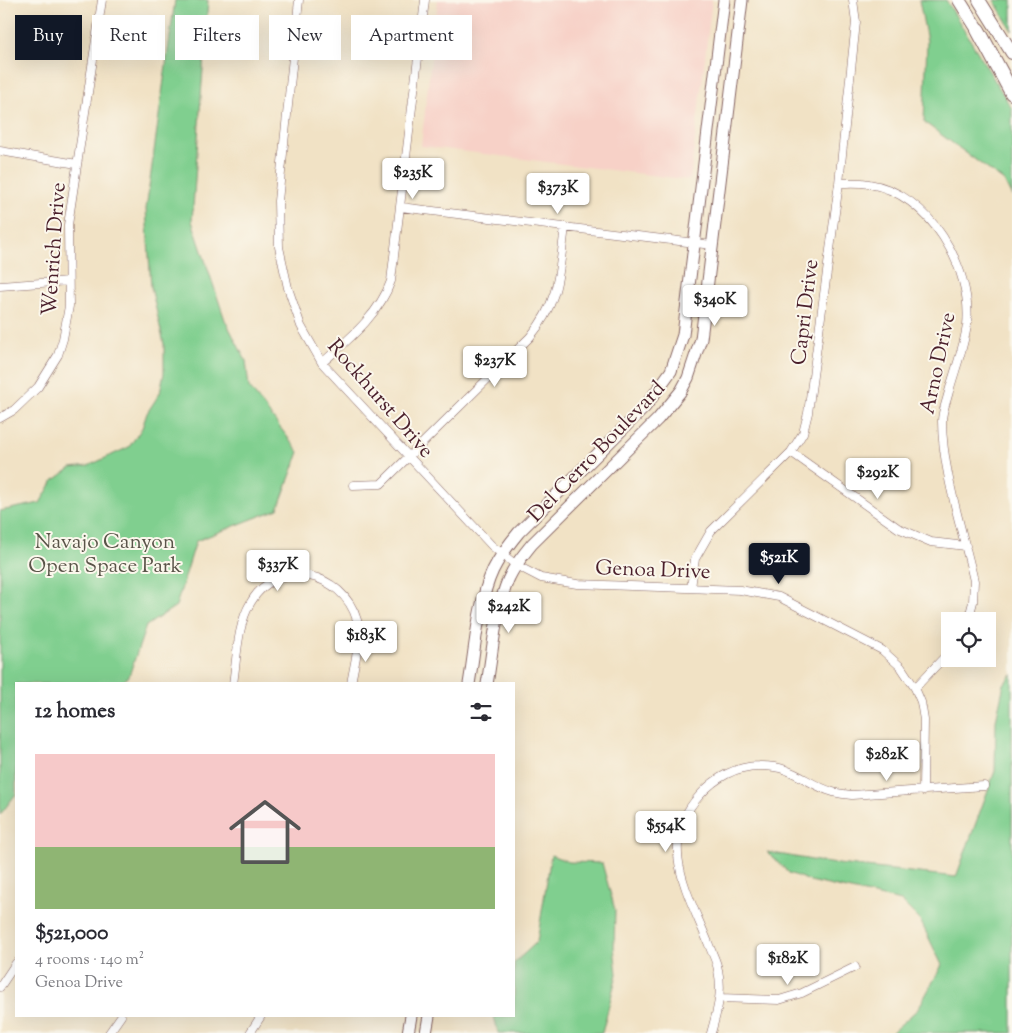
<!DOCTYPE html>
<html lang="en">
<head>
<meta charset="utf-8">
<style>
  body { margin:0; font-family:"Sorts Mill Goudy",serif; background:#f7f7f7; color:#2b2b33; height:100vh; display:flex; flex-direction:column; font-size:19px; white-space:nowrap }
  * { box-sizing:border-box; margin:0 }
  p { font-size:16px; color:#7c7c81 }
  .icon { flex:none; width:28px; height:28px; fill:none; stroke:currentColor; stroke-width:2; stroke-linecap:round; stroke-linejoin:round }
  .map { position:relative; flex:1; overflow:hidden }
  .drawer { position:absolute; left:15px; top:682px; width:500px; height:335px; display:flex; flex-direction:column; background:#fff; border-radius:0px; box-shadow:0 5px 20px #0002 }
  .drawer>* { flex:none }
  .banner { position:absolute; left:15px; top:15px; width:500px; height:45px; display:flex; gap:10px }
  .buttons { position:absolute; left:941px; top:612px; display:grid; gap:10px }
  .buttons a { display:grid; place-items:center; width:55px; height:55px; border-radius:0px; background:#fff; box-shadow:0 5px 20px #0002; font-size:25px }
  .price { position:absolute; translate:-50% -42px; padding:0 11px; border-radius:5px; background:#fff; color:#222; font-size:16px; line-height:32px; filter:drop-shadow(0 1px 2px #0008) }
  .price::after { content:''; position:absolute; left:50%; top:30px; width:15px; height:11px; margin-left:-8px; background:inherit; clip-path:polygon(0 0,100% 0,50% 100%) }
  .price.active { background:#111827; color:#fff }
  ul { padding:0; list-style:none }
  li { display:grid; align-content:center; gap:10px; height:265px; padding:0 20px }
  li+li { border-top:1px solid #e1e1e2 }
  li span { display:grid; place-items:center; height:155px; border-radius:0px; color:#555 }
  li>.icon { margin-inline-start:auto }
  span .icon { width:90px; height:90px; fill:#fffc; stroke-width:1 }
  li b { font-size:21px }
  h2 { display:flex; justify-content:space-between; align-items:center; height:60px; padding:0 20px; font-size:21px }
  .tag { padding:0 18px; border-radius:0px; background:#fff; box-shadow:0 5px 20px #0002; font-size:18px; line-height:45px }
  .tag.active { background:#111827; color:#fff }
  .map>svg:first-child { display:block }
  .built { fill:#f7d1c7 }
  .grass { fill:url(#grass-tufts); stroke:#65775d }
  .park { fill:#80cf8f; stroke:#65775d }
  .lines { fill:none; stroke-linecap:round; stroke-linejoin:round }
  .street-casing { stroke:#846361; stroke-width:9 }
  .secondary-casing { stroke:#846361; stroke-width:13 }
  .primary-casing { stroke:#846361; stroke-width:14 }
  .highway-casing { stroke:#846361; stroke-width:16 }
  .street { stroke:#fff; stroke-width:8 }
  .secondary { stroke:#fff; stroke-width:11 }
  .primary { stroke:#fff; stroke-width:12 }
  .highway { stroke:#fff; stroke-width:14 }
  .labels { text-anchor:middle; stroke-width:4; stroke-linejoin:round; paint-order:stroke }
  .street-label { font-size:21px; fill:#4a1f2b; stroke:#fbf7ec }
  .park-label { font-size:21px; fill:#5a5449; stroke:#fbf7ec }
</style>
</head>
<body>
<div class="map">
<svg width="1012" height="1033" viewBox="0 0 1012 1033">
  <defs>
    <pattern id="grass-tufts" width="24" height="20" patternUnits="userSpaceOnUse" patternTransform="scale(1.25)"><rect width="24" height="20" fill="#80cf8f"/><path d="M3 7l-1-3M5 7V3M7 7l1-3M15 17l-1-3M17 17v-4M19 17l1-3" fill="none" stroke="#70b17c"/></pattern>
  </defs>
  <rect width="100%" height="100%" fill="#fbf7ec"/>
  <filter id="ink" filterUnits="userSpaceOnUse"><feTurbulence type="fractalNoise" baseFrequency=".02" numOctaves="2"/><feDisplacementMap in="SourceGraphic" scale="10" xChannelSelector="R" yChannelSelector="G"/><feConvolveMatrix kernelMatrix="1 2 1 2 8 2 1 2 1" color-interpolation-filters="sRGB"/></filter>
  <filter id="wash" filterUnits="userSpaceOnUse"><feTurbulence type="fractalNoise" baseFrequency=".0096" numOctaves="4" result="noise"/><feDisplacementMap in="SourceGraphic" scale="20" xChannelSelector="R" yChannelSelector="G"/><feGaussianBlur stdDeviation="1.12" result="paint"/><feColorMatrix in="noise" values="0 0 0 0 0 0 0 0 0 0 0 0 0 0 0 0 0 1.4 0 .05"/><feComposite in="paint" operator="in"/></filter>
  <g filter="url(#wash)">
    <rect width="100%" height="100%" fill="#f1e2c5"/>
    <path class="built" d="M438 0H712L690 180 421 146Z"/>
    <path class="grass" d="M994 0H1012V31Z"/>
    <path class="park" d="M175 0H208L192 221 225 320 246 361 249 387 299 452 278 509 196 541 176 606 146 626 130 673 122 684H16V794L0 815V511L40 503 53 481 71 468 88 466 129 447 142 428 147 413 160 393 164 373V344L151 287 146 209Z
      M919 0H946L1012 109V197L1004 181 924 122 927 41Z
      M1012 674V1033H891L918 1009 942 965 920 920 901 901 810 881 789 873 767 852 829 863 956 877 995 771 996 720 1004 684Z
      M551 855 569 862 602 863 615 910 614 947 617 974 602 1033H498L494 1016H514V963L537 942Z"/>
  </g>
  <g filter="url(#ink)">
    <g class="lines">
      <defs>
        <path id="street" d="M299 0 278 201 279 247 288 288 301 326 322 363 492 546 516 565 541 578 577 584 740 590 779 597 882 650 901 667 915 688 921 702 924 720 923 791
          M0 151 77 164
          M839 183C848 183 859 182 869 184 929 193 973 268 967 325 964 348 954 372 948 395 946 403 942 412 942 421 942 470 963 532 974 581L973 602 968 621
          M400 207 712 245
          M0 286 68 281
          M322 363C349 339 379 315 391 281L425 0
          M0 418 14 410 38 387 58 355 63 339 69 306 68 225 102 0
          M791 452 898 528 931 542 966 546
          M353 485 381 484 530 337C560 301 559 271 565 227
          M691 588 695 559 711 531 791 452 803 433 808 413 839 183 856 22 853 0
          M233 684C237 658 237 625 251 602 278 556 343 572 357 620 362 639 354 664 351 684
          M915 688 950 651
          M0 987 16 963
          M720 998 779 1000 802 993 855 967
          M109 1033 121 1016
          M250 1033 261 1016
          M711 1033C717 1012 723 992 718 970 717 962 712 953 709 945 689 894 655 843 700 795 715 778 736 766 759 766 794 765 805 784 833 792 839 794 846 794 852 795L984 786"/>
        <path id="secondary" d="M469 684C475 649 478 602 493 570 500 556 509 544 519 532L645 407 671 371 683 335 724 0
          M487 684C493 650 495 612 508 580 514 566 523 555 532 544L658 419 681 391 688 378 701 339 742 0
          M408 1033 411 1016
          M426 1033 429 1016"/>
        <path id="primary" d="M959 0 983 38
          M979 0 1012 53"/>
        <path id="highway" d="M978 30 1012 93"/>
      </defs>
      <use href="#street" class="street-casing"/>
      <use href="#secondary" class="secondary-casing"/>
      <use href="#primary" class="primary-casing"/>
      <use href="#highway" class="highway-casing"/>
      <use href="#street" class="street"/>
      <use href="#secondary" class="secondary"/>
      <use href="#primary" class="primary"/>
      <use href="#highway" class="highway"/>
    </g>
  </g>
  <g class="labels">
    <g class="street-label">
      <text transform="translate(53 249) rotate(-86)" y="7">Wenrich Drive</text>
      <text transform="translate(804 312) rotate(-83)" y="7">Capri Drive</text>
      <text transform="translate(937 363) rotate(-78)" y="7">Arno Drive</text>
      <text transform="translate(381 398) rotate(49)" y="7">Rockhurst Drive</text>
      <text transform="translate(596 451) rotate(-46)" y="7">Del Cerro Boulevard</text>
      <text transform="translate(653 569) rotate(2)" y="7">Genoa Drive</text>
    </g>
    <g class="park-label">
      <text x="105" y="548">Navajo Canyon<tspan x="105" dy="24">Open Space Park</tspan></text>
    </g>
  </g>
</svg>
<div class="buttons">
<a><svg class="icon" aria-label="locate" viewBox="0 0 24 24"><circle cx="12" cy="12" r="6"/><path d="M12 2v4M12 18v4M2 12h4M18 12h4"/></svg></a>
</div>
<b class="price" style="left:413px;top:200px">$235K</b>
<b class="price" style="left:558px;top:215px">$373K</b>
<b class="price" style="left:715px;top:327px">$340K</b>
<b class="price" style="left:495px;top:388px">$237K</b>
<b class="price" style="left:878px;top:500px">$292K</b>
<b class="price active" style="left:779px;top:585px">$521K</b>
<b class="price" style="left:278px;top:592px">$337K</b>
<b class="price" style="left:509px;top:634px">$242K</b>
<b class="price" style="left:366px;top:663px">$183K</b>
<b class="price" style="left:887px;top:782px">$282K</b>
<b class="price" style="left:666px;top:853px">$554K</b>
<b class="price" style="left:788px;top:986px">$182K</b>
<div class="banner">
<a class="tag active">Buy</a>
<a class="tag">Rent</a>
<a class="tag">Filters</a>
<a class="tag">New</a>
<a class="tag">Apartment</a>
</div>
<section class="drawer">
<h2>12 homes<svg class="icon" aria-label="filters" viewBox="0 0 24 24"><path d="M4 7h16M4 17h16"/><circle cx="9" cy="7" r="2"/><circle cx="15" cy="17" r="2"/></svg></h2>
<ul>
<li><span style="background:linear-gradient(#f6c9c9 60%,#8fb573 0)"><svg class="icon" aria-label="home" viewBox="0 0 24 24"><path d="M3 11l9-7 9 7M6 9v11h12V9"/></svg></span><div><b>$521,000</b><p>4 rooms · 140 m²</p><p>Genoa Drive</p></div></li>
</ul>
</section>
</div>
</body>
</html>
